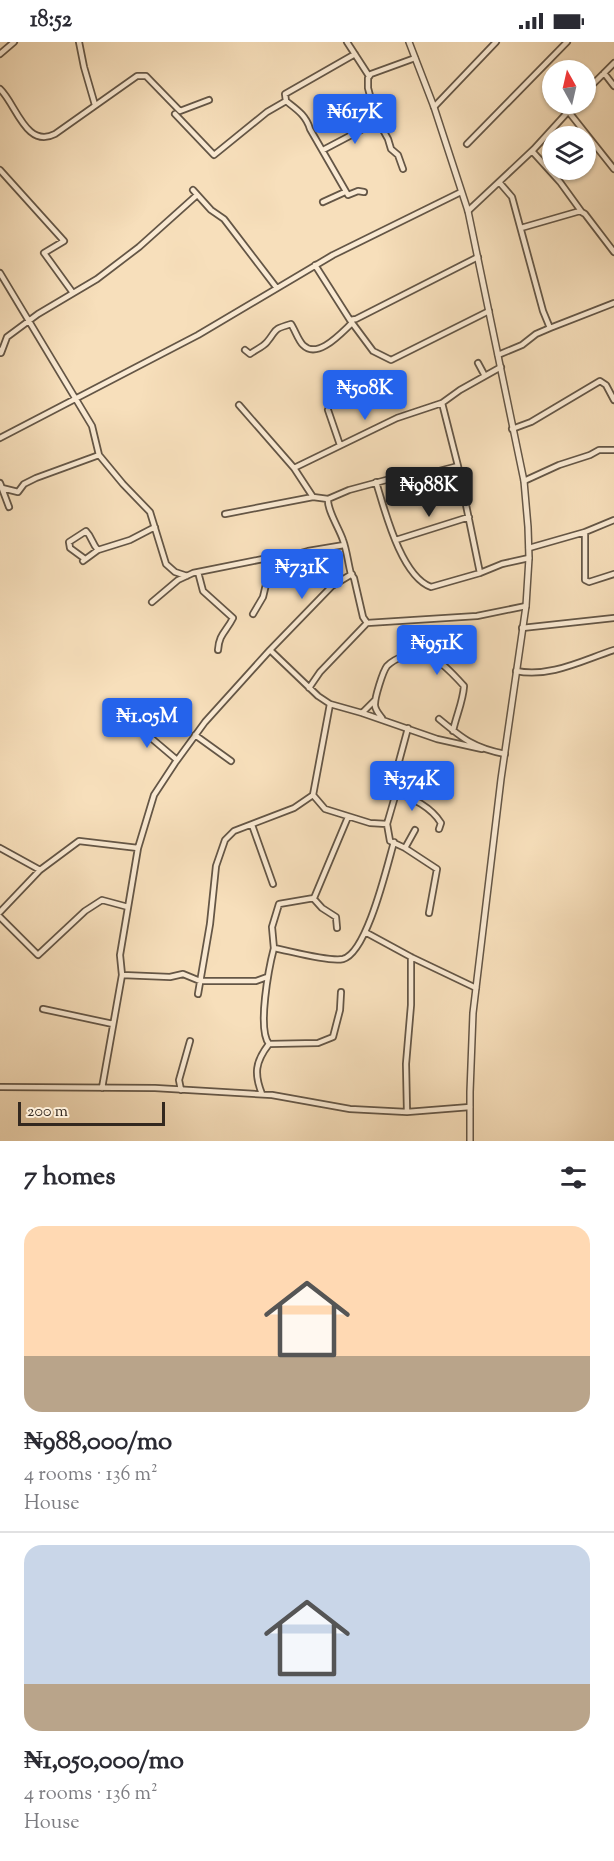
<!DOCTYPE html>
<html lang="en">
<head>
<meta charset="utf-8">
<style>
  body { margin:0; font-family:"Sorts Mill Goudy",serif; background:#f2f2f3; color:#2b2b33; height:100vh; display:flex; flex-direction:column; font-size:22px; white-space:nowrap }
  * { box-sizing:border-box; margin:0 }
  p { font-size:20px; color:#7c7c81 }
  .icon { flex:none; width:33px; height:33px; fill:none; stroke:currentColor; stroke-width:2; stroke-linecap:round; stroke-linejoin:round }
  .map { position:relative; height:1099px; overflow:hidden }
  .side { display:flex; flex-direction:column; background:#fff; flex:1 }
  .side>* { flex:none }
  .needle { width:39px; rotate:352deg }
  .fabs { position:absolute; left:542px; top:18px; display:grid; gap:12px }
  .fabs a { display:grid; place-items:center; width:54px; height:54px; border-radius:50%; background:#fff; box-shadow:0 2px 4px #0004; font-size:30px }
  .scale { position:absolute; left:18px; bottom:15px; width:147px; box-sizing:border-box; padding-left:6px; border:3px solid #33281f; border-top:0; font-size:16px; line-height:21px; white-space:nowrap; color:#33281f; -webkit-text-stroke:4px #faead3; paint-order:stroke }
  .price { position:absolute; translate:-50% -51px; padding:0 14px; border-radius:6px; background:#2563eb; color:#fff; font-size:20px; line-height:39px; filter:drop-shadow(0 2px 3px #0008) }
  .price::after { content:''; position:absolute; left:50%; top:36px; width:18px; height:14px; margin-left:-9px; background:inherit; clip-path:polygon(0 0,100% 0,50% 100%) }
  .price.current { background:#222; color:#fff }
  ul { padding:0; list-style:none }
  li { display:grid; align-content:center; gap:12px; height:318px; padding:0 24px }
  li+li { border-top:2px solid #e1e1e2 }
  li span { display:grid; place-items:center; height:186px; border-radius:18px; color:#555 }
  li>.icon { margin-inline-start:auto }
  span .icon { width:108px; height:108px; fill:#fffc; stroke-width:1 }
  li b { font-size:26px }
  h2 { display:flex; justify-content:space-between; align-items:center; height:72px; padding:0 24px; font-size:26px }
  .status { display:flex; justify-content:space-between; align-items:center; height:42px; padding:0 30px; background:#fff; direction:ltr }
  .status svg { height:16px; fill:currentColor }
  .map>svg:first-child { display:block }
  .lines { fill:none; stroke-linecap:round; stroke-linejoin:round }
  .minor-casing { stroke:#645646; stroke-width:8 }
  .tertiary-casing { stroke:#645646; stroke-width:8 }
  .minor { stroke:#faead3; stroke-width:4.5 }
  .tertiary { stroke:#faead3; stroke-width:5 }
</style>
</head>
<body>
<div class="status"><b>18:52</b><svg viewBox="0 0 49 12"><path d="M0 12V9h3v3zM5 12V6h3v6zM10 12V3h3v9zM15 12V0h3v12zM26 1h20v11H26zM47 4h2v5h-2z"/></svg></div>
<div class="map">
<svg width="614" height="1099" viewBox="0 0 614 1099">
  <rect width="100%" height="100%" fill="#f7dfbb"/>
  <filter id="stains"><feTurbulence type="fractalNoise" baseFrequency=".00333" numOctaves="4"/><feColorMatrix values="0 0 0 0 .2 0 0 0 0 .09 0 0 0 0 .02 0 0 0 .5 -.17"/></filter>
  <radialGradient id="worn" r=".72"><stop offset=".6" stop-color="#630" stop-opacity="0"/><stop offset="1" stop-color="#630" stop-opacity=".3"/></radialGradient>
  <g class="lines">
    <defs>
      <path id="minor" d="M79 0 84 25 95 63
        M347 0 369 34
        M0 12 14 0
        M355 12 285 52 286 59C296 67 306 73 310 87L348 153 358 149 364 150
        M604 31 614 44
        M0 47C16 62 26 107 55 92L137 34H146L180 69 209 58
        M585 50 614 21
        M434 65 496 0
        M568 69 614 127
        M175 72 214 113 267 70 286 59
        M467 102 567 0
        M323 108 378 79
        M532 109 560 140 581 169
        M403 127 398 113 391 107 388 97 378 79 373 65 368 46V36L371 32 415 16
        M0 128 64 199 44 211 73 251
        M499 140 512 155 543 269 550 286
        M193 148 211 168 224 177 276 245
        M323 160 345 150
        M468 169 534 107 575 62
        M521 186 580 169 585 172 614 210
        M315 223 350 278 356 277 478 215
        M0 231 92 384 99 413 123 442 150 470 166 522 175 530 187 534
        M350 278 373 309 391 318 489 269
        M0 308 1 311 7 295 38 272 97 237 139 205 197 153
        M245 308 250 312C255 308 263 305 267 300 278 287 271 288 291 282 295 288 298 298 303 303 318 318 342 290 352 281
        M498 313 522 303 536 292 550 286 614 261
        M478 321 485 334
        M442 361 460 348 501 325
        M239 363 294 426
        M328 368 340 403
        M512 387 531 380 600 339 606 343 614 358
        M0 396 198 293 333 213 461 150
        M524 439 559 423 590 413 599 408H614
        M376 440C385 469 401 534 431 545L480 531
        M0 441 9 465
        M2 446 18 450 24 442 36 436 99 413
        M328 457 313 455 294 426 397 376 442 361 458 424
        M225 472 313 455
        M585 490 614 478
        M396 498 469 475
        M529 506 585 490V538L589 540 614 532
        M85 517 70 506 69 500 86 489C92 495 92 502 98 508
        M83 519 98 508 130 498 155 485
        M198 530 203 549 233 576C226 590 219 592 218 608
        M152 560 178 538 193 531 263 517H279L308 509 344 503
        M253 572 263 555 272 517
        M367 581 363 575 354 536 351 532C348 521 347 509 343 498 339 486 327 468 328 457L349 448 401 434 435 430 458 424 480 531 502 522 529 516
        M522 586 614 576
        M270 608 318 654 330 662 362 671 437 697 482 707
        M516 629C550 636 583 618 614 608
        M309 646 320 630 367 581 477 574 526 564
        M362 671 375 658
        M382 676C379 672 376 669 375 664 374 657 383 629 387 624 395 616 415 608 425 612 439 616 455 634 464 644 463 660 456 674 453 689
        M439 677C463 697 474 706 505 712
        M131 679 177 718
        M195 693 231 719
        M396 751C412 755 432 766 441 781L439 787
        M313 753 325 767 370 781 387 782 390 799 405 806 437 827 429 871
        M387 782 396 751 391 749 408 686
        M252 783 273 842
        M0 806 40 828
        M405 806 415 788
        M313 856 322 866 336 875 337 886
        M0 870 40 828 79 799 138 806
        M0 875 38 913 85 869 102 858 128 865
        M365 890 411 915 476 946
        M274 907 272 885 279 862 314 856 348 775
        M122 933 170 935 183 932 200 939H256L267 935
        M198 952 210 882 216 824 225 798 234 789 294 766 313 753 330 662
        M43 967 113 982
        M269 1002C257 987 269 925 274 906 290 909 329 920 343 917 367 911 387 824 394 800
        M0 1045 155 1046 272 1053 350 1067 407 1070 470 1065
        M102 1046 122 933 120 913 138 806 154 753 175 721 205 680 270 608 332 544 352 532
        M181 1048 179 1038 190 999
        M262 1052C254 1032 255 1020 269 1002L318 1001 333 995 340 968 341 950
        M407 1070 406 1022 411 963V915"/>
      <path id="tertiary" d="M409 0 434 65 468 169 524 439 528 485 529 516 526 564 501 737 473 971 470 1050V1099"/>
    </defs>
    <use href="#minor" class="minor-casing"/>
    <use href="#tertiary" class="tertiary-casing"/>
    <use href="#minor" class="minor"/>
    <use href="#tertiary" class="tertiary"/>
  </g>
  <rect width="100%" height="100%" filter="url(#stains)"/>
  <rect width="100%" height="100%" fill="url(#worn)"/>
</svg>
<div class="fabs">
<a><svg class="needle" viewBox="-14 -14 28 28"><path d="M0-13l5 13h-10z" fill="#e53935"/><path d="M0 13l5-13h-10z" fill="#7c7c81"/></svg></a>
<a><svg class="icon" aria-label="layers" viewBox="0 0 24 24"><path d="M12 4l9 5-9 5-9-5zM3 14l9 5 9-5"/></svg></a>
</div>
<div class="scale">200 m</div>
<b class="price" style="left:355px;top:103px">₦617K</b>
<b class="price" style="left:365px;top:379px">₦508K</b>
<b class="price current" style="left:429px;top:476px">₦988K</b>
<b class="price" style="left:302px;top:558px">₦731K</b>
<b class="price" style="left:437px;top:634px">₦951K</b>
<b class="price" style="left:147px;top:707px">₦1.05M</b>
<b class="price" style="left:412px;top:770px">₦374K</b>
</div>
<section class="side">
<h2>7 homes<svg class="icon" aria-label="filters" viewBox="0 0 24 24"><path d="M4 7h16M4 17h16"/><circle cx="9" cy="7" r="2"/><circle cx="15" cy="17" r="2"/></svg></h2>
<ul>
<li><span style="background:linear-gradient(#ffd9b3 70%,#b9a48a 0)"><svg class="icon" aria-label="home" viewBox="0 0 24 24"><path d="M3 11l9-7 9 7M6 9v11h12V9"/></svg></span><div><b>₦988,000/mo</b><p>4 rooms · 136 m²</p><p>House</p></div></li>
<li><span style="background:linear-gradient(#c9d6e8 75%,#b9a48a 0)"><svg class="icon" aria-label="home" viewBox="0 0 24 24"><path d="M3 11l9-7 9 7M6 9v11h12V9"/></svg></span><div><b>₦1,050,000/mo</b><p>4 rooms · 136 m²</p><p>House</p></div></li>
</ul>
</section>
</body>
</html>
